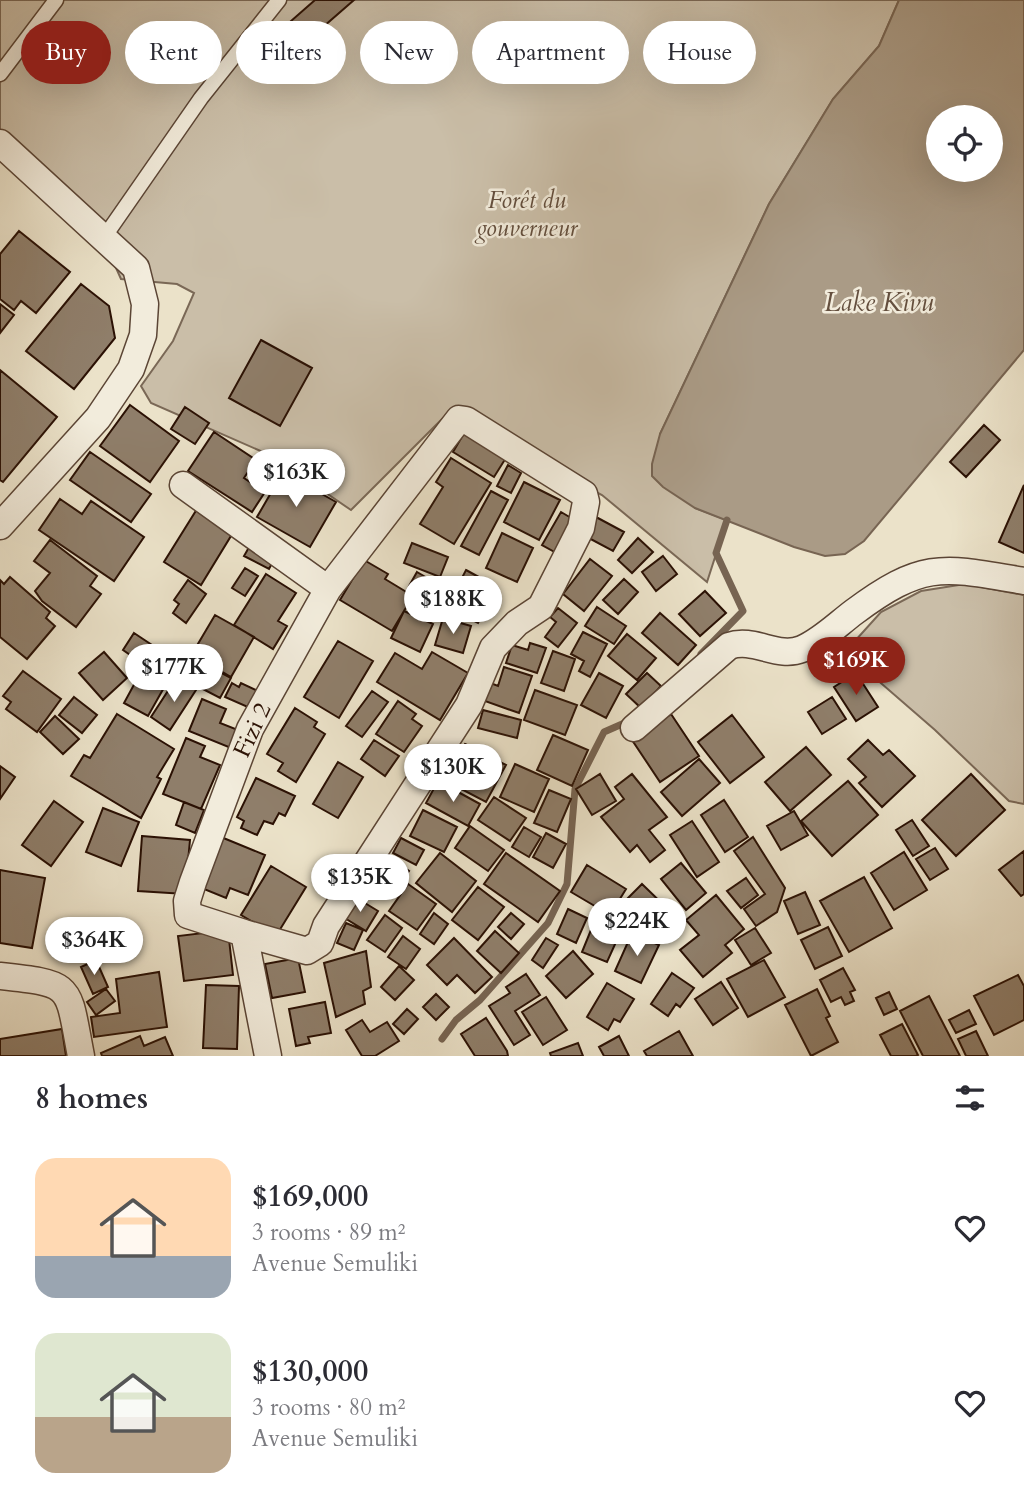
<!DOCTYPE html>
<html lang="en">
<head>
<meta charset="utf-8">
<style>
  body { margin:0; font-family:Cardo,serif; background:#f7f7f7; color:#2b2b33; height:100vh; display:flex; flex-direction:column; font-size:26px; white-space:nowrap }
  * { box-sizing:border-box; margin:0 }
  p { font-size:23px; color:#7c7c81 }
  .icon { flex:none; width:38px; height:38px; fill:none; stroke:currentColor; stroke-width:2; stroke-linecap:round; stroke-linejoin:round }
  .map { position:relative; height:1056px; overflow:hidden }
  .details { display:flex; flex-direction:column; background:#fff; flex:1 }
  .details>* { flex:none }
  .hud { position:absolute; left:21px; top:21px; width:984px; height:63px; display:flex; gap:14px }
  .tools { position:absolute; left:926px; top:105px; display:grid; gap:14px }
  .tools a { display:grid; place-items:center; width:77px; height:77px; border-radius:50%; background:#fff; box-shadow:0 7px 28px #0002; font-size:35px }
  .price { position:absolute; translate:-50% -60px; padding:0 16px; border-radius:24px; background:#fff; color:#222; font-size:23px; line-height:46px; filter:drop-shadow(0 2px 4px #0008) }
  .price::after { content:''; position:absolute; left:50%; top:42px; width:21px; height:16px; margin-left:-10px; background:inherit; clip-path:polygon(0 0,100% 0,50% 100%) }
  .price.current { background:#8f2418; color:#fff }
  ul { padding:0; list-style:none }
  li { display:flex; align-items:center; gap:21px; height:175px; padding:0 35px }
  li span { display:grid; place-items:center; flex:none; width:196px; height:140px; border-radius:21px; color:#555 }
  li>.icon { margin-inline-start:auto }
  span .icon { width:84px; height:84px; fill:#fffc; stroke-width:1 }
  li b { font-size:30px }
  h2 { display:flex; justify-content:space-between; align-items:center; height:84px; padding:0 35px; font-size:30px }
  .chip { padding:0 24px; border-radius:32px; background:#fff; box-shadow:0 7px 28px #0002; font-size:24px; line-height:63px }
  .chip.current { background:#8f2418; color:#fff }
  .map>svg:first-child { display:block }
  .green { fill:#cabea8; stroke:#7a6856; stroke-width:2 }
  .water { fill:#aa9b86; stroke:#776452; stroke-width:2; fill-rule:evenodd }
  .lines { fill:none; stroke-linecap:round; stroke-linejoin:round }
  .stream { stroke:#776452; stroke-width:7 }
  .building { fill:#8f7e6a; stroke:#2b1104; stroke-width:2 }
  .lane-casing { stroke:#5b4535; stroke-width:17 }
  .street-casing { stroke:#5b4535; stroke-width:29 }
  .lane { stroke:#f2ecdc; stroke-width:14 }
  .street { stroke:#f2ecdc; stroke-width:26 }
  .labels { text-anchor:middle; stroke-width:5; stroke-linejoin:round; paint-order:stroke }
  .park-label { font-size:24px; font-style:italic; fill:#634e3d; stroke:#f2ecdc }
  .street-label { font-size:24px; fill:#2b1104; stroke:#f2ecdc }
  .water-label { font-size:26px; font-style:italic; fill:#644f3e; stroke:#f2ecdc }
</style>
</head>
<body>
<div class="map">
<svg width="1024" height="1056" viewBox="0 0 1024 1056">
  <rect width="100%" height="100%" fill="#ebe2c9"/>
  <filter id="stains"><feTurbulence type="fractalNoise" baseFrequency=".00286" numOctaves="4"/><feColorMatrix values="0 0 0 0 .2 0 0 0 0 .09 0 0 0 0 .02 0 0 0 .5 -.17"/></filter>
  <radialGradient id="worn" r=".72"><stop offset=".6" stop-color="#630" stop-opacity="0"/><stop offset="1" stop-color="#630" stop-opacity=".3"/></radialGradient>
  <path class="green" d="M0 0H899L879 46 833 99 769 204 660 434 695 508 727 520 707 582 602 495 448 413 351 510 272 456 151 403 141 386 173 341 194 293 177 284 121 279 103 239 0 143Z
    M965 584 1024 595V804L1009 801 935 730 845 652 881 612 921 591Z"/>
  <path class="water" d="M899 0H1024V350L864 541 845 554 825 556 794 547 695 508 663 487 652 476V464L660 434 769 204 833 99 879 46ZM938 117H990V170H938Z"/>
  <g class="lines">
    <path class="stream" d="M701 654 743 611 716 553 727 520
      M442 1039 456 1020 480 1000 548 923 567 884 575 789 604 732 629 721"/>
  </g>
  <path class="building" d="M315 0H354L308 40 291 21Z
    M19 231 70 272 36 313 21 301 14 310 0 299V254Z
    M81 284 109 306 115 338 74 389 26 351Z
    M0 304 14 315 0 333Z
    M261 340 312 368 280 426 229 398Z
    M0 370 57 417 3 482 0 480Z
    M130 405 179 441 150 482 100 446Z
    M185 407 209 423 195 444 171 429Z
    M984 425 1000 440 966 477 950 462Z
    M467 428 509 453 494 477 453 452Z
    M214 432 256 460 244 478 265 492 252 512 188 471Z
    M90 452 151 494 131 522 70 480Z
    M451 458 491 483 454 544 420 524 443 487 436 482Z
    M508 465 521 473 511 493 497 486Z
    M283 472 336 502 310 547 257 517Z
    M524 482 560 500 539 540 504 522Z
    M1024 485V553L999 542Z
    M491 491 508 500 479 555 461 546Z
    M60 499 82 514 91 501 144 537 114 581 39 530Z
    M197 509 234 531 201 585 164 562Z
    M561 512 578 522 560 555 542 545Z
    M596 517 624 532 613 551 585 536Z
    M502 533 533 548 517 582 486 568Z
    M638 538 653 552 632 573 618 560Z
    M50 540 97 576 90 586 101 594 76 627 42 601 35 591 50 573 34 561Z
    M252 542 277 554 269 569 244 556Z
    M412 543 448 557 440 577 404 563Z
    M663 556 677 574 656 591 642 572Z
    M590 559 612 576 584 611 563 594Z
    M364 560 388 574 385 579 413 596 392 631 340 600Z
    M245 568 258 576 245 596 232 588Z
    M466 570 497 587 478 623 447 607Z
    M417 572 451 592 437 617 414 604 420 592 409 586Z
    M266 574 296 593 278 621 287 626 273 649 234 625Z
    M10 577 50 612 46 618 55 626 27 659 0 637V580L4 584Z
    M624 579 638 592 618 614 603 600Z
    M188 580 206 594 186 623 173 613 179 604 174 600Z
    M705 591 726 613 700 636 679 614Z
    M597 607 626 626 614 644 585 626Z
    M558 608 577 623 558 647 545 637 556 622 550 617Z
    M404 611 433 624 420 652 391 638Z
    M660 613 696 645 678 665 642 633Z
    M215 615 254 637 231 677 192 654Z
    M443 618 471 626 463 653 435 645Z
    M583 632 607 644 590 677 579 671 584 661 571 654Z
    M134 633 161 651 149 668 123 650Z
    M627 634 656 658 637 680 608 656Z
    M338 641 373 661 339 718 304 697Z
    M530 643 546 648 537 673 506 663 512 645 528 650Z
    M553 651 575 659 564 691 541 683Z
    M104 652 127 678 103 700 79 673Z
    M432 652 468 673 440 720 377 682 395 653 422 669Z
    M196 659 231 678 220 698 201 688 206 680 189 671Z
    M504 667 532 676 519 713 482 700 488 682 498 686Z
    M142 670 166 684 148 716 124 703Z
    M23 671 61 699 37 732 6 709 11 702 3 696Z
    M599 673 623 686 606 718 581 705Z
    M647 673 661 686 641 708 626 694Z
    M856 673 878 707 856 721 834 687Z
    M177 677 196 690 170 730 151 717Z
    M232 683 239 687 241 683 258 691 250 708 225 697Z
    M535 690 577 705 565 735 524 720Z
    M372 691 388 702 362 737 346 726Z
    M74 697 97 715 82 733 59 715Z
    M832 697 846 719 822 734 808 712Z
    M202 699 226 709 220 723 238 730 231 748 189 731Z
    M398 701 416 714 412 719 422 726 404 752 376 734Z
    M295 708 317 722 314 727 325 734 296 782 278 771 283 763 267 754Z
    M483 710 521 720 517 738 478 728Z
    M117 714 174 749 157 777 161 779 141 818 71 776 84 755 90 758Z
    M671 714 699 756 660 782 632 740Z
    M732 715 764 757 730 783 698 742Z
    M55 716 79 739 63 754 40 732Z
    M553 735 588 750 572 786 537 770Z
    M186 738 205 746 200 757 220 765 201 809 163 794Z
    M374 740 399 756 385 776 361 759Z
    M868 740 883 755 889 750 915 776 882 807 859 783 866 777 848 759Z
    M465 744 506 765 486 802 446 781Z
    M806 747 831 775 790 811 765 782Z
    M699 759 720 783 682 816 661 792Z
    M338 762 363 777 338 818 313 804Z
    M515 764 549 779 534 812 500 797Z
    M0 766 15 777 0 799Z
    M600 774 616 801 592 815 576 789Z
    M632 774 667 817 649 830 665 850 650 862 637 845 630 852 601 817 624 799 615 787Z
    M971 774 1005 810 956 856 922 820Z
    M256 778 295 796 285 816 279 813 273 824 264 821 257 835 241 828 244 821 237 817Z
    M438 781 480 804 468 826 426 803Z
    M848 781 878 815 832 856 801 821Z
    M549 790 571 799 557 832 534 823Z
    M494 797 526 818 510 841 478 820Z
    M724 800 748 837 725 852 701 815Z
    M54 801 83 822 51 866 22 845Z
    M184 802 204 810 195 833 176 825Z
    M103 808 139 822 121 866 86 852Z
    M423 810 457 827 444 852 410 836Z
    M794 811 808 835 781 850 767 826Z
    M912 820 929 846 913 856 896 830Z
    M692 821 719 862 697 877 670 835Z
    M470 826 504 850 488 871 455 848Z
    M524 827 541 837 529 857 512 847Z
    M546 833 566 844 553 868 533 857Z
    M142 836 190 840 185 894 138 891Z
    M221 837 265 855 248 895 230 888 226 898 199 887Z
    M753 837 785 888 777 912 756 926 744 909 765 894 734 851Z
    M401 838 424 850 416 865 393 853Z
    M935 848 948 869 930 880 916 859Z
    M1024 851V894L1021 896 999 870Z
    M904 852 927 890 894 910 871 873Z
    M440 853 476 881 452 912 416 883Z
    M506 853 560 891 538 922 484 884Z
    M389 856 409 871 389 898 368 883Z
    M681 863 706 893 686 910 661 879Z
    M587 865 626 889 610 915 571 892Z
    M271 866 306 887 276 936 241 915Z
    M0 870 45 878 32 948 0 943Z
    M864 877 892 928 849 952 820 901Z
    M746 878 758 895 741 908 727 891Z
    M408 884 436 904 417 930 389 911Z
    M642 884 676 917 659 934 625 901Z
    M478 887 504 907 478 940 452 920Z
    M805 892 820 925 798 934 784 901Z
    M716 895 744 929 725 945 732 953 703 977 680 950 699 935 686 920Z
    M355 897 378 911 366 931 343 917Z
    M568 909 587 918 576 943 557 934Z
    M434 913 448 924 434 944 420 934Z
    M511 913 524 924 511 939 498 927Z
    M385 915 402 928 385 952 367 940Z
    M595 920 621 931 607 962 582 952Z
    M346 923 363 930 354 950 337 943Z
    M828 927 842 956 815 969 801 940Z
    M755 928 771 953 751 965 735 940Z
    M228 930 233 975 184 981 178 936Z
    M495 931 519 953 501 973 477 951Z
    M632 933 659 945 641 983 615 971Z
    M403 936 420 949 406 969 388 957Z
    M454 938 492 977 475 993 457 975 447 985 427 965Z
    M546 938 558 945 543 968 532 960Z
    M366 951 371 987 363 991 365 1004 336 1017 324 963Z
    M573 951 593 974 566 998 546 976Z
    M298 958 305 992 272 998 265 964Z
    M96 960 108 987 93 994 81 967Z
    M764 960 785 997 748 1017 727 979Z
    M399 966 414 980 395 1000 381 987Z
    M843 968 855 990 850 992 854 1001 845 1005 841 997 831 1002 820 980Z
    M159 972 167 1027 94 1037 91 1017 120 1013 116 979Z
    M672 973 694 988 680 1007 676 1004 668 1016 651 1004Z
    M526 974 540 995 515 1011 530 1035 514 1045 489 1006 510 993 506 987Z
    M1018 975 1024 986V1020L994 1035 974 996Z
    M721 982 738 1008 713 1025 695 999Z
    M607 983 634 999 620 1022 614 1019 608 1030 587 1017Z
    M206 985 239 986 237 1049 203 1048Z
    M106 989 115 1001 96 1015 87 1002Z
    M817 989 830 1016 826 1018 838 1042 811 1056 785 1005Z
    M889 992 897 1009 884 1015 876 998Z
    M436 994 449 1007 436 1020 423 1007Z
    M929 996 960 1056H923L900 1011Z
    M546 997 567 1030 543 1045 522 1012Z
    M325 1002 331 1033 308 1037 310 1043 296 1046 289 1009Z
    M407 1009 418 1019 404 1034 393 1024Z
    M969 1010 976 1024 956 1033 949 1020Z
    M486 1018 507 1051 508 1056H475L461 1034Z
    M362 1020 370 1032 387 1022 399 1041 375 1056H362L346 1030Z
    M902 1024 918 1055 916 1056H891L880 1035Z
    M62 1029 66 1056H0V1039Z
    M679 1031 693 1056H647L644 1051Z
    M976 1031 988 1056H966L958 1039Z
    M140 1036 144 1046 165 1037 173 1056H102L101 1053Z
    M619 1036 629 1056H604L599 1047Z
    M578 1043 583 1056H551L550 1053Z"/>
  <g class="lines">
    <defs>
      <path id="lane" d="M0 74 56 0
        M103 239 201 98 279 0"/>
      <path id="street" d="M0 143 136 268 145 304 143 335 131 369 98 418 0 526
        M183 485 328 589 250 729 193 882 187 901 188 915 244 933 268 1056
        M634 728 729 646C754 637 777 659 802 649 821 641 838 624 854 612 924 560 943 567 1024 581
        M244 933 307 951 320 943 326 926 469 705 493 648 517 623 541 607 581 528 586 502 584 494 466 420 459 419 328 589
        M0 976C75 984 67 984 81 1056"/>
    </defs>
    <use href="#lane" class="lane-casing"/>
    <use href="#street" class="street-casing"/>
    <use href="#lane" class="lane"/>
    <use href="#street" class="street"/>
  </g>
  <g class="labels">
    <g class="park-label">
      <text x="527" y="208">Forêt du<tspan x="527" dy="28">gouverneur</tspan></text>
    </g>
    <g class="street-label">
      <text transform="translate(252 730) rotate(-65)" y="8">Fizi 2</text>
    </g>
    <g class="water-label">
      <text x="879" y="311">Lake Kivu</text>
    </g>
  </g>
  <rect width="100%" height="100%" filter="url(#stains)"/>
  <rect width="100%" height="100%" fill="url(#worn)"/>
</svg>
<div class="tools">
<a><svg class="icon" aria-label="locate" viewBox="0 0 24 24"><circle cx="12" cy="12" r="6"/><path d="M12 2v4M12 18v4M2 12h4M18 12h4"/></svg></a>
</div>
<b class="price" style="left:296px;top:509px">$163K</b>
<b class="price" style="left:453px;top:636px">$188K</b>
<b class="price current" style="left:856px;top:697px">$169K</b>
<b class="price" style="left:174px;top:704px">$177K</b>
<b class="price" style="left:453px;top:804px">$130K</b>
<b class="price" style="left:360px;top:914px">$135K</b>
<b class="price" style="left:637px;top:958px">$224K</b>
<b class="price" style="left:94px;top:977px">$364K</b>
<div class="hud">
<a class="chip current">Buy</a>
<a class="chip">Rent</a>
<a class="chip">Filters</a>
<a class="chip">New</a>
<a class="chip">Apartment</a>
<a class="chip">House</a>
</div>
</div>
<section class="details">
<h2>8 homes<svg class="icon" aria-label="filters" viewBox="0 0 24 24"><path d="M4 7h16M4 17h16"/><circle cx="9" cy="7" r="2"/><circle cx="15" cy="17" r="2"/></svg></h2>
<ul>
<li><span style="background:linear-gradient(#ffd9b3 70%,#9aa5b1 0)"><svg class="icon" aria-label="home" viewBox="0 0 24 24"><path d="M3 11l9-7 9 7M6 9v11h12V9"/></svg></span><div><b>$169,000</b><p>3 rooms · 89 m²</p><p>Avenue Semuliki</p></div><svg class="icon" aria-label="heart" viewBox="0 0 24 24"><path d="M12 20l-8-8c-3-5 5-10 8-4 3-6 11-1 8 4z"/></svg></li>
<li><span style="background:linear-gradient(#dfe7d0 60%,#b9a48a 0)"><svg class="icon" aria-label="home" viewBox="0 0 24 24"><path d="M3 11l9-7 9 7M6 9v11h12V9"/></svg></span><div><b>$130,000</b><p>3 rooms · 80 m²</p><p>Avenue Semuliki</p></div><svg class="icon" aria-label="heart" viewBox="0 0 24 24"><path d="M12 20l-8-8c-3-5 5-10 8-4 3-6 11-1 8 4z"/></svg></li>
</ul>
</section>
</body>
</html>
